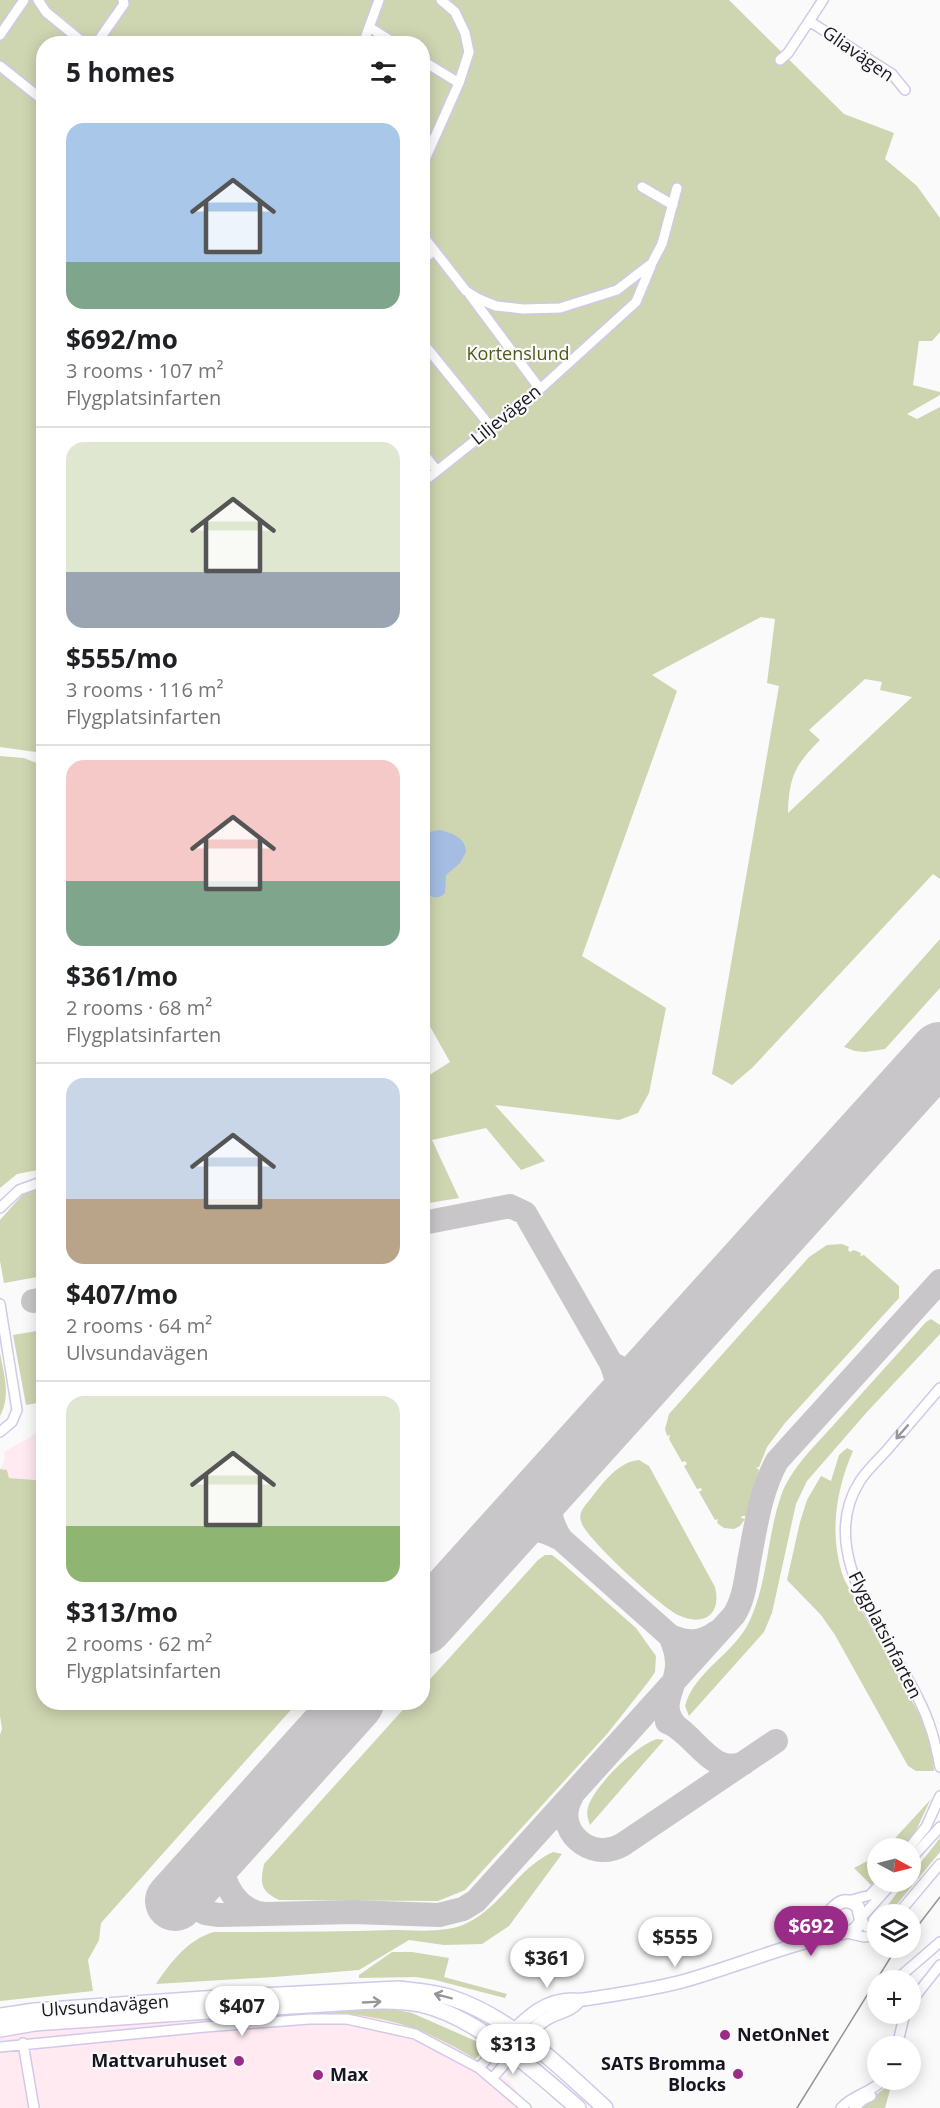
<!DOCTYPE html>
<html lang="en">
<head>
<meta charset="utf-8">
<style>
  body { margin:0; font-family:"Open Sans",sans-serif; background:#f2f2f2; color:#202124; height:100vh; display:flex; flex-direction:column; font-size:22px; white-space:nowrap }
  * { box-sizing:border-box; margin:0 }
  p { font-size:20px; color:#757577 }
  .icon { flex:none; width:33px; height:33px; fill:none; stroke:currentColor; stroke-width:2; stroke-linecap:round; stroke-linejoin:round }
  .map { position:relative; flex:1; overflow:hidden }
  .sheet { position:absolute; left:36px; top:36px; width:394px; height:1674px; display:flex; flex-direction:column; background:#fff; border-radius:24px; box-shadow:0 3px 15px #0003 }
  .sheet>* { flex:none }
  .needle { width:39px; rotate:97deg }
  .buttons { position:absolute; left:867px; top:1838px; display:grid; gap:12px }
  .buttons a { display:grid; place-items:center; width:54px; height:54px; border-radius:50%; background:#fff; box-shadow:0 3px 15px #0003; font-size:30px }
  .price { position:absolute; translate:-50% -51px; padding:0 14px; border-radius:21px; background:#fff; color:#222; font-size:20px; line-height:39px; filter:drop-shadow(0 2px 3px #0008) }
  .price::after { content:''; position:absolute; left:50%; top:36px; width:18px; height:14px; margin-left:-9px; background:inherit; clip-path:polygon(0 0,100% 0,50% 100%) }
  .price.current { background:#9b2b89; color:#fff }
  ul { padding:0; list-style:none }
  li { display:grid; align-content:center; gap:12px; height:318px; padding:0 30px }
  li+li { border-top:2px solid #e0e0e0 }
  li span { display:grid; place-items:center; height:186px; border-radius:18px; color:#555 }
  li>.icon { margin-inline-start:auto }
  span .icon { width:108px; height:108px; fill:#fffc; stroke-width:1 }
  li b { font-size:26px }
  h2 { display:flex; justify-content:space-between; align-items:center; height:72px; padding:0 30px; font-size:26px }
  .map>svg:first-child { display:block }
  .industrial { fill:#ffeaf1 }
  .green { fill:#ced5b1; fill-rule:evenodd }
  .water { fill:#a5bde3 }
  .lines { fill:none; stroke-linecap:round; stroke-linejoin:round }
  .taxiway { stroke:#c8c6c9; stroke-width:24 }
  .runway { stroke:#c8c6c9; stroke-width:60 }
  .minor-casing { stroke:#d2c8e9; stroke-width:12 }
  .tertiary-casing { stroke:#d2c8e9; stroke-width:15 }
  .primary-casing { stroke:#d2c8e9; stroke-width:18 }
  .minor { stroke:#fff; stroke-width:9 }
  .tertiary { stroke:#fff; stroke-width:12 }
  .primary { stroke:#fff; stroke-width:15 }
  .tram { stroke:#959398; stroke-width:1.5 }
  .oneway { stroke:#98969b }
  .poi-dot { fill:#9b2b89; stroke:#fafafa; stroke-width:2 }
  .labels { text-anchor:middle; stroke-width:4.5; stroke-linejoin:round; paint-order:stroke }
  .street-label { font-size:18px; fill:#191520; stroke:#fafafa }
  .park-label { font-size:18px; fill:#515915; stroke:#fafafa }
  .poi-label { font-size:18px; font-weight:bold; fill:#191520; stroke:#fafafa; text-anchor:start }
</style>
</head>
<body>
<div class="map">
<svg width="940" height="2108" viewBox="0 0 940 2108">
  <rect width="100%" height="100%" fill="#fafafa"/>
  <path class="industrial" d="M43 1406V1478L36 1480 9 1478 7 1470 0 1469 5 1459 4 1452 43 1430 39 1407Z
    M324 2012 358 2014 393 2021 424 2031 455 2047 509 2081 529 2108H0V2034L45 2028 205 2016Z"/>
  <path class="green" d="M0 0H729L844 114 894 133 885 159 917 186 940 218V332L932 341H919L913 385 940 392V395L907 414 917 419 940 407V879L933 874 752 1068 732 1085 712 1074 779 686 767 683 775 619 761 617 652 675 677 691 582 956 666 1008 649 1093 638 1113 619 1120 495 1105 545 1161 521 1170 486 1128 432 1140 459 1198 423 1204V1079L450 1062 423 1014V44H44V439L36 443 44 457 43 753 0 747ZM865 679 882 682 880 690 912 697 788 813C789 777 795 765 820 740L809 730Z
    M0 756 24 758 44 766 43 1169 17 1174 0 1188Z
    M940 939V988L885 1049 865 1052 855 1051 844 1047Z
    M43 1188V1276L4 1283 0 1261V1220L25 1192Z
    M842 1244 849 1247 848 1250 850 1252 854 1250 861 1253 860 1256 864 1255 899 1286V1298L785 1423 767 1447 759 1467H756L759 1470 746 1516H742L741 1518 745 1519 740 1526 734 1529 724 1528 717 1523 718 1519 715 1520 699 1492 702 1490 701 1488 697 1489 684 1466 687 1464 685 1461 682 1462 669 1439 670 1435 667 1436 665 1429 669 1414 809 1257 827 1245Z
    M931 1319 940 1325V1334L867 1412 807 1481 796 1504 772 1613 764 1632 689 1716 685 1706C695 1670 735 1654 750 1620 768 1581 767 1536 781 1496 791 1467 818 1443 838 1420 867 1387 897 1355 926 1322Z
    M43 1330V1402L26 1405 13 1335Z
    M0 1353C4 1374 11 1396 0 1416Z
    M847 1448 853 1451C835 1492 829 1537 844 1579L922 1719 932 1747 934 1771H916L908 1766 835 1635 821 1615 787 1580 800 1522 807 1500 821 1476 831 1481 839 1455Z
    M639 1460 649 1466 715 1587C722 1615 703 1627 678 1615 660 1606 590 1542 582 1524 579 1517 580 1513 584 1507 599 1489 615 1462 639 1460Z
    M0 1469 7 1470 9 1478 35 1480 43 1478 44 1702 297 1703 101 1923 99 1940 88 1960 93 1991 0 2001V1735L2 1729 0 1716Z
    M545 1555H552L561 1562 636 1628 656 1656 655 1672 649 1681 607 1734 465 1890 438 1901 279 1900C260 1891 260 1883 264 1864L409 1703 423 1702V1687L538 1560Z
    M657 1739 664 1740 590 1825C588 1819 586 1814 588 1807 595 1785 635 1746 657 1739Z
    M931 1799C922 1816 917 1833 904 1848H886Z
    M940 1838V1852L889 1914H881L906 1881H910L911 1875Z
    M553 1852 562 1854 509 1926 482 1944 444 1945 409 1940 359 1970 274 1977 156 1984C170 1963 188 1939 214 1932 273 1932 333 1932 392 1930 416 1930 447 1934 469 1922 502 1905 519 1867 553 1852Z
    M877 1856V1878L871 1885 854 1868Z
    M392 1952H412L449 1958 444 1977 507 1994 505 1998 435 1980 416 1977 359 1978V1975Z
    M354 2008 392 2009 412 2013 478 2042C480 2050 482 2054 475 2059 421 2026 386 2016 324 2012Z
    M893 2079 885 2108H857C869 2097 883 2093 893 2079Z"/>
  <path class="water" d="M440 830C452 833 466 838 466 852L460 863 446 875 445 893C436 902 428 896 423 887V833Z"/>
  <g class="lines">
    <path class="taxiway" d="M423 1223 510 1206 525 1213 611 1363
      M33 1301 44 1299
      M610 1418C621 1394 620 1387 611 1363 632 1375 641 1378 661 1362
      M504 1535C529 1527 538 1527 561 1539 548 1518 547 1503 554 1480
      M561 1539 670 1636
      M667 1722C694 1731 711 1778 744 1763
      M679 1729C654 1706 678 1688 677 1663 677 1653 674 1645 670 1636 688 1644 702 1643 717 1632
      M572 1796C552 1829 590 1863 622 1845L776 1741
      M237 1832C232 1840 226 1848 224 1857 219 1883 238 1911 264 1914
      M192 1881 188 1893 192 1905 205 1913 219 1915 353 1912 439 1915 463 1909 476 1901 734 1615C745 1598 746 1576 750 1556 756 1524 761 1490 777 1461L940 1281"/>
    <path class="runway" d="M423 1625 940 1052
      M175 1901 354 1702"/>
    <defs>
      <path id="minor" d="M38 0 46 12 85 44
        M809 21 892 74 905 90
        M369 27 396 44
        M0 35 24 0
        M96 44 124 4 123 0
        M363 44 379 0
        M780 60 788 53 823 0
        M423 61 459 83
        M0 66 44 101
        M423 164 459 83 469 52 465 33 455 12 441 0
        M642 187 673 205
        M423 236 466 291 479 299 496 306 523 309 560 308 617 290 652 263 662 244 677 188
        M423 260 434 250
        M470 295 540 389
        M423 343 491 427
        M423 453 437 471
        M423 482 540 389 636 302 651 266
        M0 1208 19 1190 44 1181
        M0 1304 17 1410 12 1422 0 1432
        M940 1388C922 1409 904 1430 887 1450 878 1460 867 1470 860 1481 814 1552 888 1636 918 1698 930 1721 935 1741 940 1767
        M909 1848 926 1827 940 1796
        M910 1860 940 1827
        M848 1901 870 1895 883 1881
        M898 1914 940 1864
        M861 1918 894 1881
        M861 1920 867 1927 878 1930
        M847 1933 864 1937 878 1935
        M896 1980 940 1942
        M910 2003 940 1965
        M23 2043 34 2108
        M897 2046 905 2013
        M0 2047 205 2027 309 2019H347L415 2034 479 2068 526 2108
        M479 2068 500 2044
        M492 2079 513 2054
        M841 2108C853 2094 872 2093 884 2079
        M854 2108 863 2100 871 2096"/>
      <path id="tertiary" d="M789 1941C798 1936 807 1934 815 1928 829 1918 838 1889 858 1907L861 1920C854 1940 828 1934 830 1913
        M500 2044C524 2020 544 1996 580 2000 615 1995 650 1990 684 1981 737 1966 788 1944 843 1933
        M513 2054C522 2042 533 2027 546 2019 560 2010 567 2014 580 2000"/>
      <path id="primary" d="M0 2016 35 2011 218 1998 399 1989C416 1991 433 1992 449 1997 511 2017 558 2065 605 2108
        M0 2029 35 2023C126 2017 216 2010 307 2005 342 2004 386 1997 420 2004 477 2017 534 2070 578 2108"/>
    </defs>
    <use href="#minor" class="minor-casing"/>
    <use href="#tertiary" class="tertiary-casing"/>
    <use href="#primary" class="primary-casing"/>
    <use href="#minor" class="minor"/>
    <use href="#tertiary" class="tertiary"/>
    <use href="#primary" class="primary"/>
    <path class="tram" d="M910 1936 940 1897
      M797 2108 897 1947"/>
  </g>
  <defs><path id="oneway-shaft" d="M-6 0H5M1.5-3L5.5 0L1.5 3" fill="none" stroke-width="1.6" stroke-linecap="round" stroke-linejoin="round" transform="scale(1.5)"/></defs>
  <g class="oneway">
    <use href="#oneway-shaft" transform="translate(902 1432) rotate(131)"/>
    <use href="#oneway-shaft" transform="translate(443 1996) rotate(-165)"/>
    <use href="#oneway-shaft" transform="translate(372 2002) rotate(-3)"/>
  </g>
  <g class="poi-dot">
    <circle cx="725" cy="2035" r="6"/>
    <circle cx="239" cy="2061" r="6"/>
    <circle cx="738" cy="2074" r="6"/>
    <circle cx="318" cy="2075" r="6"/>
  </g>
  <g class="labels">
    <g class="street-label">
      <text transform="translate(858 54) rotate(35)" y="6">Gliavägen</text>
      <text transform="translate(506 415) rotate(-39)" y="6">Liljevägen</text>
      <text transform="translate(885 1635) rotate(63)" y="6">Flygplatsinfarten</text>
      <text transform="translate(105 2006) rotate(-4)" y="6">Ulvsundavägen</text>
    </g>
    <g class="park-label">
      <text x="518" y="360">Kortenslund</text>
    </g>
    <g class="poi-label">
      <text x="737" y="2041">NetOnNet</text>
      <text x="227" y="2067" text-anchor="end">Mattvaruhuset</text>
      <text x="726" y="2070" text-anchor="end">SATS Bromma<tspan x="726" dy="21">Blocks</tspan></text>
      <text x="330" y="2081">Max</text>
    </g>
  </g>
</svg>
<div class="buttons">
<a><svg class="needle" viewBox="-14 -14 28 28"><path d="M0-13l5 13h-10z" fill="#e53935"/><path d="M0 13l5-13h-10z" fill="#757577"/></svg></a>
<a><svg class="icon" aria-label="layers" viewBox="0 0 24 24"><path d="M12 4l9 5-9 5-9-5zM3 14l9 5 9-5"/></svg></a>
<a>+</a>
<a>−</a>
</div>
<b class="price current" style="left:811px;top:1957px">$692</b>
<b class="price" style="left:675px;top:1968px">$555</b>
<b class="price" style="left:547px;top:1989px">$361</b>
<b class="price" style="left:242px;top:2037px">$407</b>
<b class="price" style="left:513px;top:2075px">$313</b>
<section class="sheet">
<h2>5 homes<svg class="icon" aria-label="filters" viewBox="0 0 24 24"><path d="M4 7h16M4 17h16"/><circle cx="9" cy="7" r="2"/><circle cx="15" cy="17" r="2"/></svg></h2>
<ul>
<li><span style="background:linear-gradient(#a9c7e8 75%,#7fa58c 0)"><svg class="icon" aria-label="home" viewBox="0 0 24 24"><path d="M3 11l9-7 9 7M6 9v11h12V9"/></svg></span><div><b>$692/mo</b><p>3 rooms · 107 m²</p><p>Flygplatsinfarten</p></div></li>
<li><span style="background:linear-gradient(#dfe7d0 70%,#9aa5b1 0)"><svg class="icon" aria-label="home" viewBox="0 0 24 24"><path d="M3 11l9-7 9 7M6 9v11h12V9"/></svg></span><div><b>$555/mo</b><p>3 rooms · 116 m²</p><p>Flygplatsinfarten</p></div></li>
<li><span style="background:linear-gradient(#f6c9c9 65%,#7fa58c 0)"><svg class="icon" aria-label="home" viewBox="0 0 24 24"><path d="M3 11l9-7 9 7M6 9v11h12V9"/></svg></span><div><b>$361/mo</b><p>2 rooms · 68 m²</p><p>Flygplatsinfarten</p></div></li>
<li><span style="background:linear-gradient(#c9d6e8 65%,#b9a48a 0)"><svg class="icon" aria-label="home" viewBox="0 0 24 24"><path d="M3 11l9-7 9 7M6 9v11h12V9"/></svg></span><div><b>$407/mo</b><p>2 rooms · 64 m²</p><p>Ulvsundavägen</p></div></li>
<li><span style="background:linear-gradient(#dfe7d0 70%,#8fb573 0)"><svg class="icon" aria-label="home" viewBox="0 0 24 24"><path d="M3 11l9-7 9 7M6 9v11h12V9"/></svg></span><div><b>$313/mo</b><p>2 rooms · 62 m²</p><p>Flygplatsinfarten</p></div></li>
</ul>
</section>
</div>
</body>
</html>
